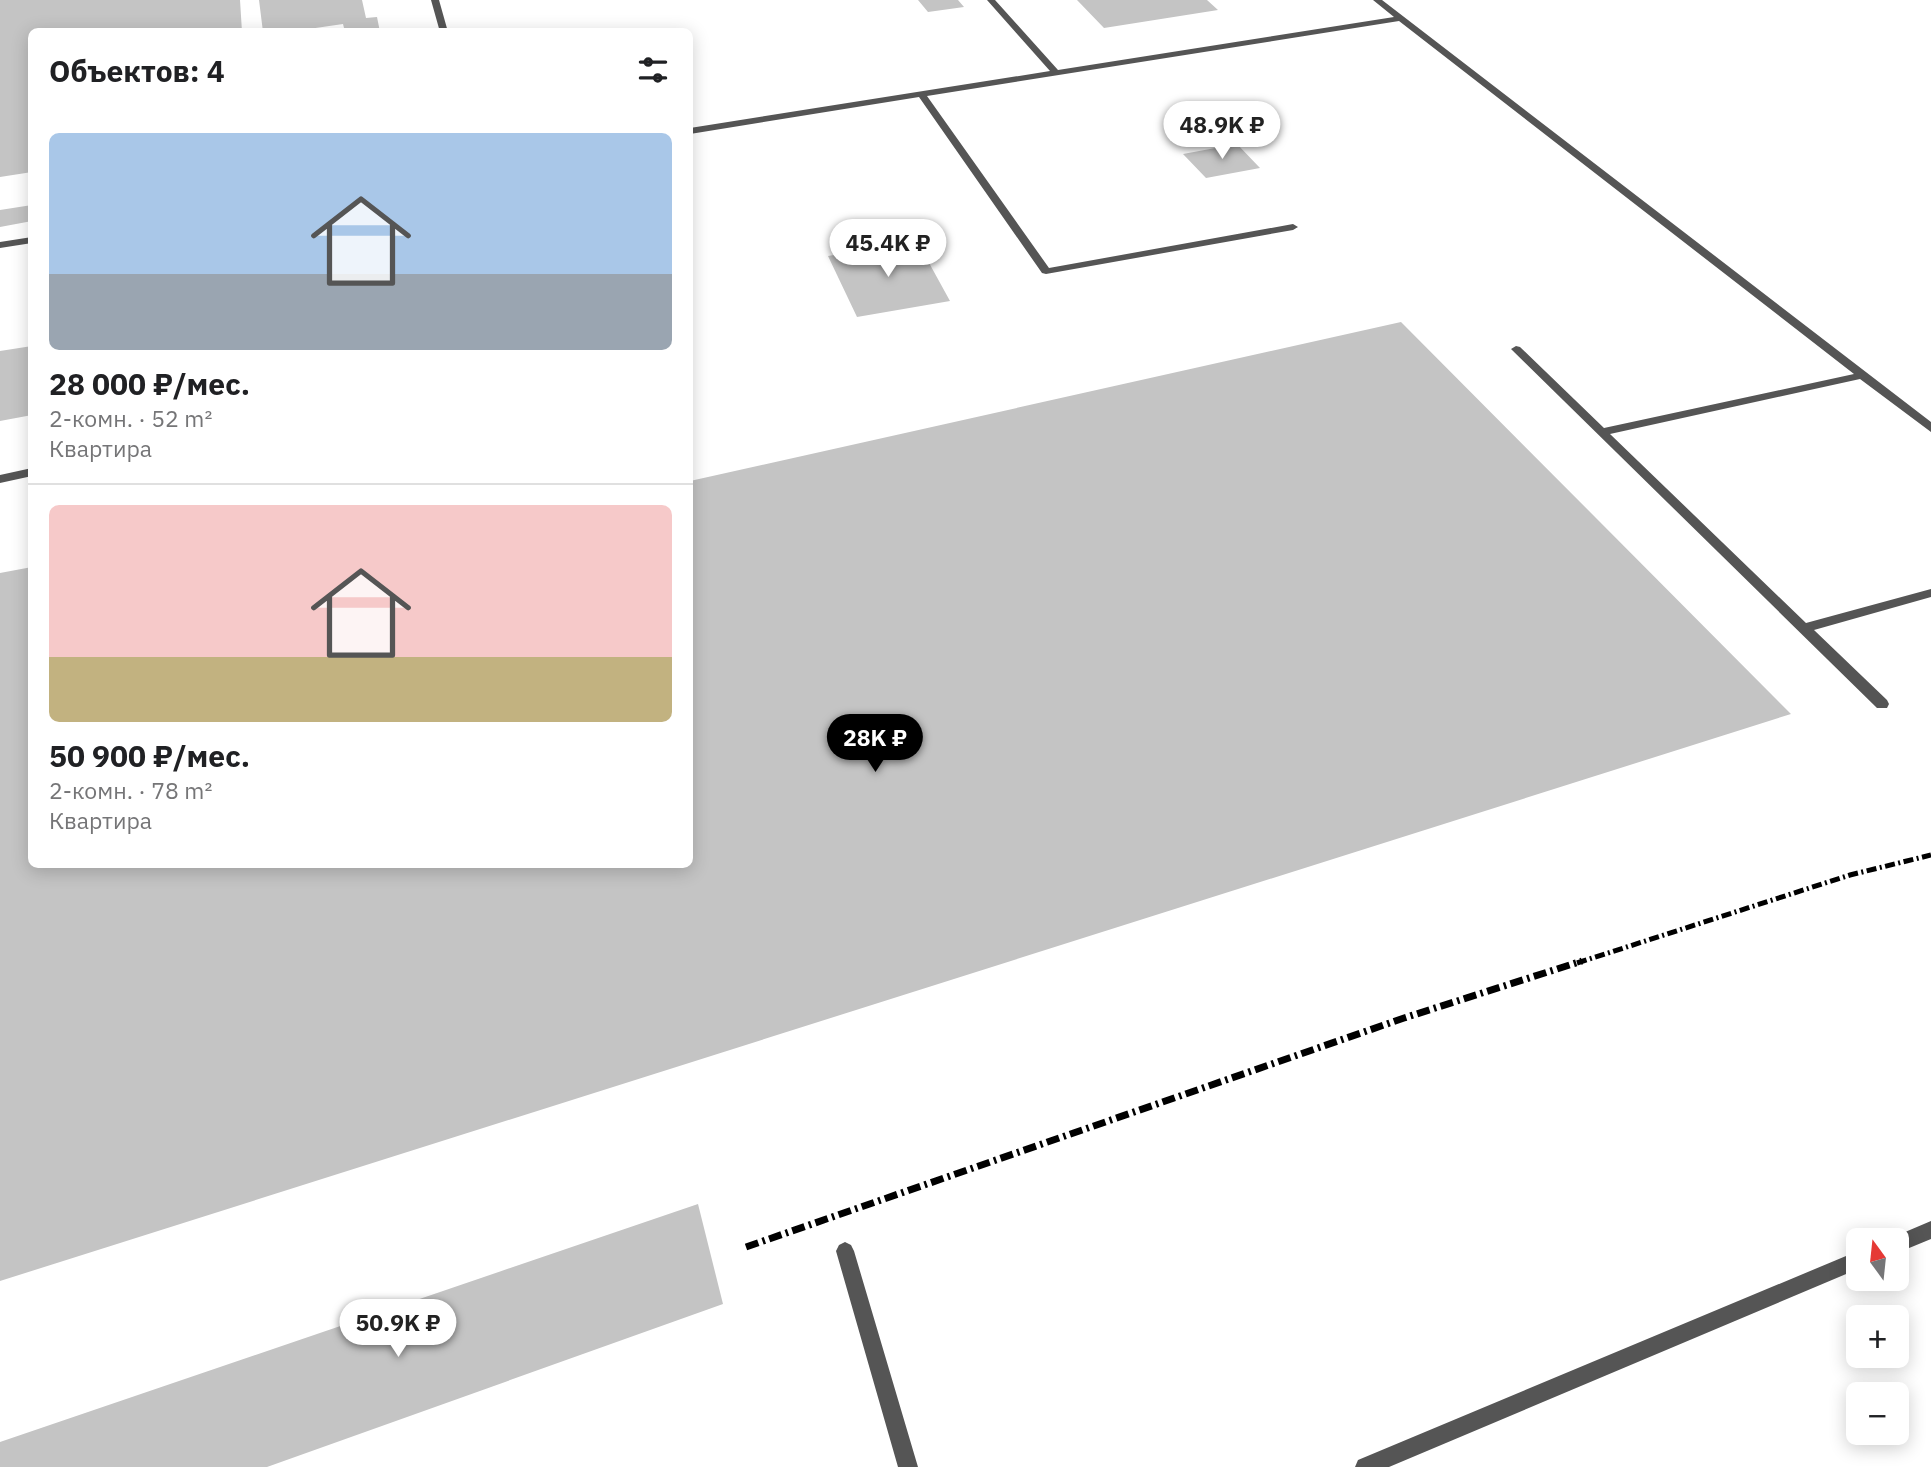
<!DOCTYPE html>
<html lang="ru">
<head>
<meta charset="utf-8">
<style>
  body { margin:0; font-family:"IBM Plex Sans",sans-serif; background:#f6f6f6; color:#202124; height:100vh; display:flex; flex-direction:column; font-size:26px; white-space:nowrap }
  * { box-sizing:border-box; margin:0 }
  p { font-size:23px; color:#757577 }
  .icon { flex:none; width:38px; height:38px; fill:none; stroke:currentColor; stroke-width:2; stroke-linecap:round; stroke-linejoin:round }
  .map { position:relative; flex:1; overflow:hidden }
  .panel { position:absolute; left:28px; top:28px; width:665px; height:840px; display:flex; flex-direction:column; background:#fff; border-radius:10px; box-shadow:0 4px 18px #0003 }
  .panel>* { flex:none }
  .needle { width:46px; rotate:345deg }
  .buttons { position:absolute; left:1846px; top:1228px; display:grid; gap:14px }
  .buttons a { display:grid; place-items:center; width:63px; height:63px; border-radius:10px; background:#fff; box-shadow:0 4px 18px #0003; font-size:35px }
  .price { position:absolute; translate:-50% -60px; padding:0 16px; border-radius:24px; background:#fff; color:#222; font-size:23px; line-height:46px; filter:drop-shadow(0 2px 4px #0008) }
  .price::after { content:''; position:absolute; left:50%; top:42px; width:21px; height:16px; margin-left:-10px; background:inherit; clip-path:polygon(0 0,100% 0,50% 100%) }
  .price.active { background:#000; color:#fff }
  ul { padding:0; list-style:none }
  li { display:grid; align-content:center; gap:14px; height:371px; padding:0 21px }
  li+li { border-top:2px solid #e0e0e0 }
  li span { display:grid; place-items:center; height:217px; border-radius:10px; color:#555 }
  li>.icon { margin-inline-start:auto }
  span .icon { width:126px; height:126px; fill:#fffc; stroke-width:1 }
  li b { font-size:30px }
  h2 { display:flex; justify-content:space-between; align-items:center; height:84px; padding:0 21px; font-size:30px }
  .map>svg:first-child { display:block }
  .building { fill:#c4c4c4 }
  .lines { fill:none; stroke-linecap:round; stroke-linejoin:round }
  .service { fill:#555; fill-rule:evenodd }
  .rail-far1 { stroke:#000; stroke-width:5; stroke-dasharray:10 3.5 2 3.5; stroke-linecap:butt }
  .rail { stroke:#000; stroke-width:7; stroke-dasharray:13 4.5 2.5 4.5; stroke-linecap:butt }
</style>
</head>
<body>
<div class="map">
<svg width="1931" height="1467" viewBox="0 0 1931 1467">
  <rect width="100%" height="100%" fill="#fff"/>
  <path class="building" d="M0 0H240L242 32H32V172L0 177Z
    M259 0H362L366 18 377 17 380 32H345L343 24 288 32H263Z
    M918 0H958L964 7 928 12Z
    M1077 0H1207L1218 10 1104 28Z
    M1237 144 1260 168 1206 178 1183 154Z
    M32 205V221L0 227V210Z
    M917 241 950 301 857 317 828 256Z
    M1401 322 1791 714 0 1281V573L32 567V864H690V481Z
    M32 346V415L0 421V351Z
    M698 1204 723 1304 267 1467H0V1442Z"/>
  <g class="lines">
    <path class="service" d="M431 0H439L448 32H440Z
      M987 0H995L1058 70 1394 17 1373 0H1382L1931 422V432L1860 379 1610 434 1806 623 1931 589V597L1814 630 1887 700 1889 704 1887 708H1877L1511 349 1516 346 1520 347 1604 428 1854 374 1399 21 927 96 1049 268 1293 224 1298 227 1293 230 1046 274 1042 273 919 97 690 134V128L1050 71Z
      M32 237V243L0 248V242Z
      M32 468V476L0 483V475Z
      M1931 1221V1239L1897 1253V1241H1889L1891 1238Z
      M845 1242 851 1245 854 1251 918 1467H898L836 1251 839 1245Z
      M1858 1251V1269L1389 1467H1355L1358 1460Z"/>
    <path class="rail-far1" d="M1577 963 1850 875 1931 855"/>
    <path class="rail" d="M746 1247 1404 1018 1582 961"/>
  </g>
</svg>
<div class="buttons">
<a><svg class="needle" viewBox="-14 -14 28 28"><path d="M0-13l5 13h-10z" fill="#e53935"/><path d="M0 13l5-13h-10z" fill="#757577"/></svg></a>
<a>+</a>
<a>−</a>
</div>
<b class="price" style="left:1222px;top:161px">48.9K ₽</b>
<b class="price" style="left:888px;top:279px">45.4K ₽</b>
<b class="price active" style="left:875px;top:774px">28K ₽</b>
<b class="price" style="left:398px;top:1359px">50.9K ₽</b>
<section class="panel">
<h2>Объектов: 4<svg class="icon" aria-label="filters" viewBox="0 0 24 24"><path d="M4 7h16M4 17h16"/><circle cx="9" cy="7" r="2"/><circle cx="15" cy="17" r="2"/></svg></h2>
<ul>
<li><span style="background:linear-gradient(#a9c7e8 65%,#9aa5b1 0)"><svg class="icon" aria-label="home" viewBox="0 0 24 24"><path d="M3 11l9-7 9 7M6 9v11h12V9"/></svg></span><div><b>28 000 ₽/мес.</b><p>2-комн. · 52 m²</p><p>Квартира</p></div></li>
<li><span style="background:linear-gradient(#f6c9c9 70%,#c2b280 0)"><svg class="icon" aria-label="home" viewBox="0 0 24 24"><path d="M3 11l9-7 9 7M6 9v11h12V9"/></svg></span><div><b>50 900 ₽/мес.</b><p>2-комн. · 78 m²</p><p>Квартира</p></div></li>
</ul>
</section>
</div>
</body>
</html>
